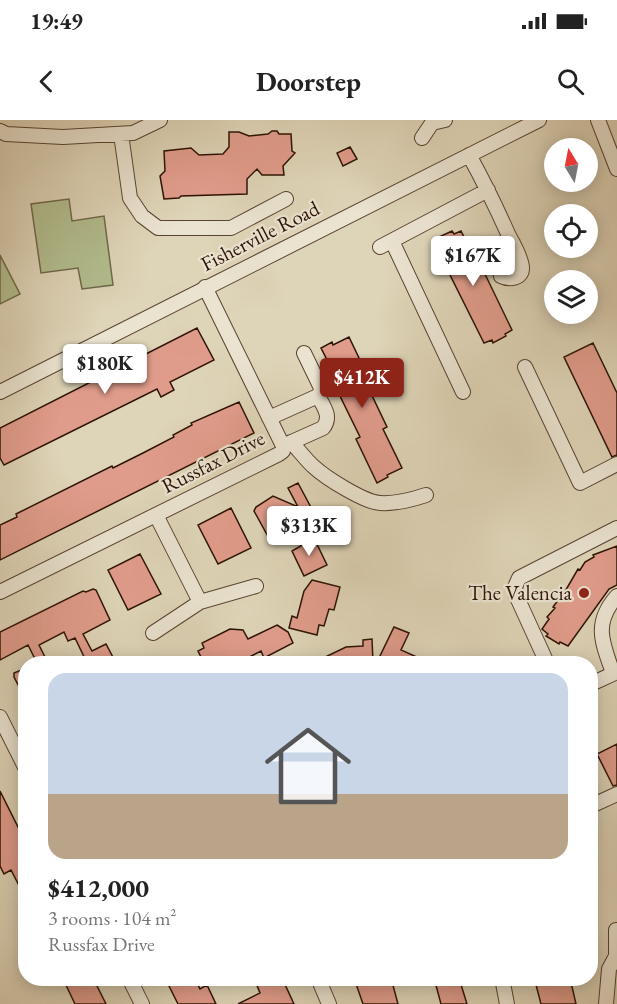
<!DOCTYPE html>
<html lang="en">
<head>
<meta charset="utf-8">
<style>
  body { margin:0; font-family:"EB Garamond",serif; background:#f6f6f6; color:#222; height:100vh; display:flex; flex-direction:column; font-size:22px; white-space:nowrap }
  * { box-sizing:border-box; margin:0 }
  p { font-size:20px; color:#767676 }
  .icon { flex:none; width:33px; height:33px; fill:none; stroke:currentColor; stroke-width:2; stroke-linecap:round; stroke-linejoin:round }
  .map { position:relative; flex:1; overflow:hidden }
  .side { position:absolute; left:18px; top:536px; width:580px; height:330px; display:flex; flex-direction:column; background:#fff; border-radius:24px; box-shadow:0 3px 15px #0003 }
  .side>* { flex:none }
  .needle { width:39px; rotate:350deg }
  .buttons { position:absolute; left:544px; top:18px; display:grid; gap:12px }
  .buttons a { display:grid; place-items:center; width:54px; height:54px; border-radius:50%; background:#fff; box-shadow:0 3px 15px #0003; font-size:30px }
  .price { position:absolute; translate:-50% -51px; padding:0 14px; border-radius:6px; background:#fff; color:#222; font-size:20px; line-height:39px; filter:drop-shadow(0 2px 3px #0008) }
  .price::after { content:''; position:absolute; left:50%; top:36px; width:18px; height:14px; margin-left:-9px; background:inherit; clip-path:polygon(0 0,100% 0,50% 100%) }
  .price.active { background:#8f2418; color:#fff }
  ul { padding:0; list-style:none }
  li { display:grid; align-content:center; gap:12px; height:318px; padding:0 30px }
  li span { display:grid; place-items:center; height:186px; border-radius:18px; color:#555 }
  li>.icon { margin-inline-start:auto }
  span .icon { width:108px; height:108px; fill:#fffc; stroke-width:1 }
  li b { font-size:26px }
  .status { display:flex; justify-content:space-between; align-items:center; height:42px; padding:0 30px; background:#fff; direction:ltr }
  .status svg { height:16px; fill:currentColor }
  header { display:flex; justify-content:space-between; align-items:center; height:78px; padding:0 30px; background:#fff; font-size:27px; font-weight:700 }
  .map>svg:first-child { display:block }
  .green { fill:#b2bc8e; stroke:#70684a; stroke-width:1.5 }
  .building { fill:#e09c8b; stroke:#2d1305; stroke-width:1.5 }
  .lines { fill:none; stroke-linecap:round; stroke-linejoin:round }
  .minor-casing { stroke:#594332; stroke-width:16 }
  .minor { stroke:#eae3d0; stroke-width:14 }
  .poi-dot { fill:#8f2418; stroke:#eae3d0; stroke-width:2 }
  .labels { text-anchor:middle; stroke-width:4.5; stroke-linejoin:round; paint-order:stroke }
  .street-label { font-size:21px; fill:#2d1305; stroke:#eae3d0 }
  .poi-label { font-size:21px; fill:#2d1305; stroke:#eae3d0; text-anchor:end }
</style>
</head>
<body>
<div class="status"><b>19:49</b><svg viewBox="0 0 49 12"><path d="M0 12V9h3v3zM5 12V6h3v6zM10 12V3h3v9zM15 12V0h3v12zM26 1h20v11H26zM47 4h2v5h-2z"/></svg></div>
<header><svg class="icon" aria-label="back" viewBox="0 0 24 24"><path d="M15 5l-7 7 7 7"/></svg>Doorstep<svg class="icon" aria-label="search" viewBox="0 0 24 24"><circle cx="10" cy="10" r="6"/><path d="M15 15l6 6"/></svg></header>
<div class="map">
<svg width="617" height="884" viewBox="0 0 617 884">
  <rect width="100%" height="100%" fill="#ded4b7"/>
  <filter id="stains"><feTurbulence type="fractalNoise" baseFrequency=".00333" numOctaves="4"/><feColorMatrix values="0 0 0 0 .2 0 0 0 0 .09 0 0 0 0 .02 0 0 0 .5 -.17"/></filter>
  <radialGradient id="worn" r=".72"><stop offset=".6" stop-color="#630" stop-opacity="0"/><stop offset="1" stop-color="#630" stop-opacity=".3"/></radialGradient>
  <path class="green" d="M69 79 72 101 104 96 113 165 82 169 78 148 41 153 31 84Z
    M0 135 20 174 0 184Z"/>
  <path class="building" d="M272 11H277L279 14H291L292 31 295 33 283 46 284 55H262L257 49 247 59V74L181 76 179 78 164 79 160 56 165 51 164 31 191 28 199 35 223 34 229 27V12H239L249 16 268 14Z
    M350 27 357 39 343 46 337 33Z
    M452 111 454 114 461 111 481 151 483 150 512 210 505 214 506 216 493 223 492 220 484 223 434 123 441 120 439 117Z
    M197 208 214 240 170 262 174 270 161 277 157 269 4 345 0 338V308Z
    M349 217 370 261 366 263 387 307 383 309 402 348 387 355 388 357 377 363 356 319 360 317 339 274 343 271 321 228 332 222 333 225Z
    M593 223 617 273V335L612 337 564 237Z
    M239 282 254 313 0 440V405L17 397 16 394 112 346 113 348 143 333 174 317 173 315 192 305 191 303Z
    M298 363 314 393 286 407 288 411 270 420 254 391 256 387 273 376 298 387 288 368Z
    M231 388 251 428 218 444 198 405Z
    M314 418 327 445 304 456 292 431Z
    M617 426V465L609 469 568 526 560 522 559 524 546 516 548 514 542 509 549 499 547 497 555 488 553 487 567 468 578 449 580 450 585 442 594 437 593 435Z
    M140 434 161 474 128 490 108 450Z
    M312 460 340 467 334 490 329 489 324 506 319 505 317 515 289 508 292 496 297 498 304 471Z
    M93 469 96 470 110 500 83 514 92 531 106 524 116 543H87L75 518 68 521 64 512 39 525 47 541H36L28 525 0 540V512L83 471 86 472Z
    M277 505 288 512 293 523 264 538 261 531 238 543H204L198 531 204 528 202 523 230 509 243 510 248 519Z
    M394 507 409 513 401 530 430 543H395L380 536Z
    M372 519 373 543H313L346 527 363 526V520Z
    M26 548V580L14 557V553Z
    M617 624V665L613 666 597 634Z
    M0 671 26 723V779L11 750 4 754 0 746Z
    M74 858H93L106 884H75L65 863Z
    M165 858H195L200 869 207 865 216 884H178Z
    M254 858H282L294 884H238L260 873Z
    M354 858H391L398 884H363Z
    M434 858H459L467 884H441Z
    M545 858H570L576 884H541L535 861Z"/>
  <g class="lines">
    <defs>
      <path id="minor" d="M598 0 617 49
        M0 11 6 14 63 17 133 13 160 0
        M121 14 130 78 142 96 158 108H231L286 79
        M422 18 432 3 445 0
        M469 35C484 62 497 89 509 116 514 125 521 137 522 147 523 159 509 160 501 156L499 142 513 123
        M392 121 463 272
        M380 127 488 70
        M304 233 320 266 321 271 318 276
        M525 247 580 363 617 344
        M0 272 539 0
        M269 298 318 276C324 287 332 297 323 308L285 325
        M291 322C299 330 306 340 314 347 326 358 364 382 380 383 396 384 411 380 426 375
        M156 395 200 482
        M0 472 279 334 283 331V326L205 167
        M153 513 200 482 256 466
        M547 543 516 475 515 467 519 458 617 408
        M613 553C602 522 593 503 617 476
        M591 564 617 552
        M0 597 26 649
        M591 686 617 674
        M129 858 142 884
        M318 858 329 884
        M502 858 507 884
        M606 884 609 849 616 836V810"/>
    </defs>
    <use href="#minor" class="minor-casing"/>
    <use href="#minor" class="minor"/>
  </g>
  <circle class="poi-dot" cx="584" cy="473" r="6"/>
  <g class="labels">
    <g class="street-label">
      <text transform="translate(260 116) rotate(-27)" y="7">Fisherville Road</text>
      <text transform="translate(213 342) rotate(-27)" y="7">Russfax Drive</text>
    </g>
    <g class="poi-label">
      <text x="572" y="480">The Valencia</text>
    </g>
  </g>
  <rect width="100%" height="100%" filter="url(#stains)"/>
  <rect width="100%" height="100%" fill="url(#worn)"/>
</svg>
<div class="buttons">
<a><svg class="needle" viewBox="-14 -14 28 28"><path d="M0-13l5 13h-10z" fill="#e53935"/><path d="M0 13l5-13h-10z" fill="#767676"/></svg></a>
<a><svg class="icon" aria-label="locate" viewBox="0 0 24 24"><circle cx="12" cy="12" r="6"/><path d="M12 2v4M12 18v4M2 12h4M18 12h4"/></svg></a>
<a><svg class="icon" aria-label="layers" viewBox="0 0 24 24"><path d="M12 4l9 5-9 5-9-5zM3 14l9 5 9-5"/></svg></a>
</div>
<b class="price" style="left:473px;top:167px">$167K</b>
<b class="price" style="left:105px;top:275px">$180K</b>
<b class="price active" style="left:362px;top:289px">$412K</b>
<b class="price" style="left:309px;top:437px">$313K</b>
<section class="side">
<ul>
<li><span style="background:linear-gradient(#c9d6e8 65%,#b9a48a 0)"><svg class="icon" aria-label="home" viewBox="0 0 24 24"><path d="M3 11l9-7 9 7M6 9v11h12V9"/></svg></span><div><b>$412,000</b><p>3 rooms · 104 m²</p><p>Russfax Drive</p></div></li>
</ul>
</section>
</div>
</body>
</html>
